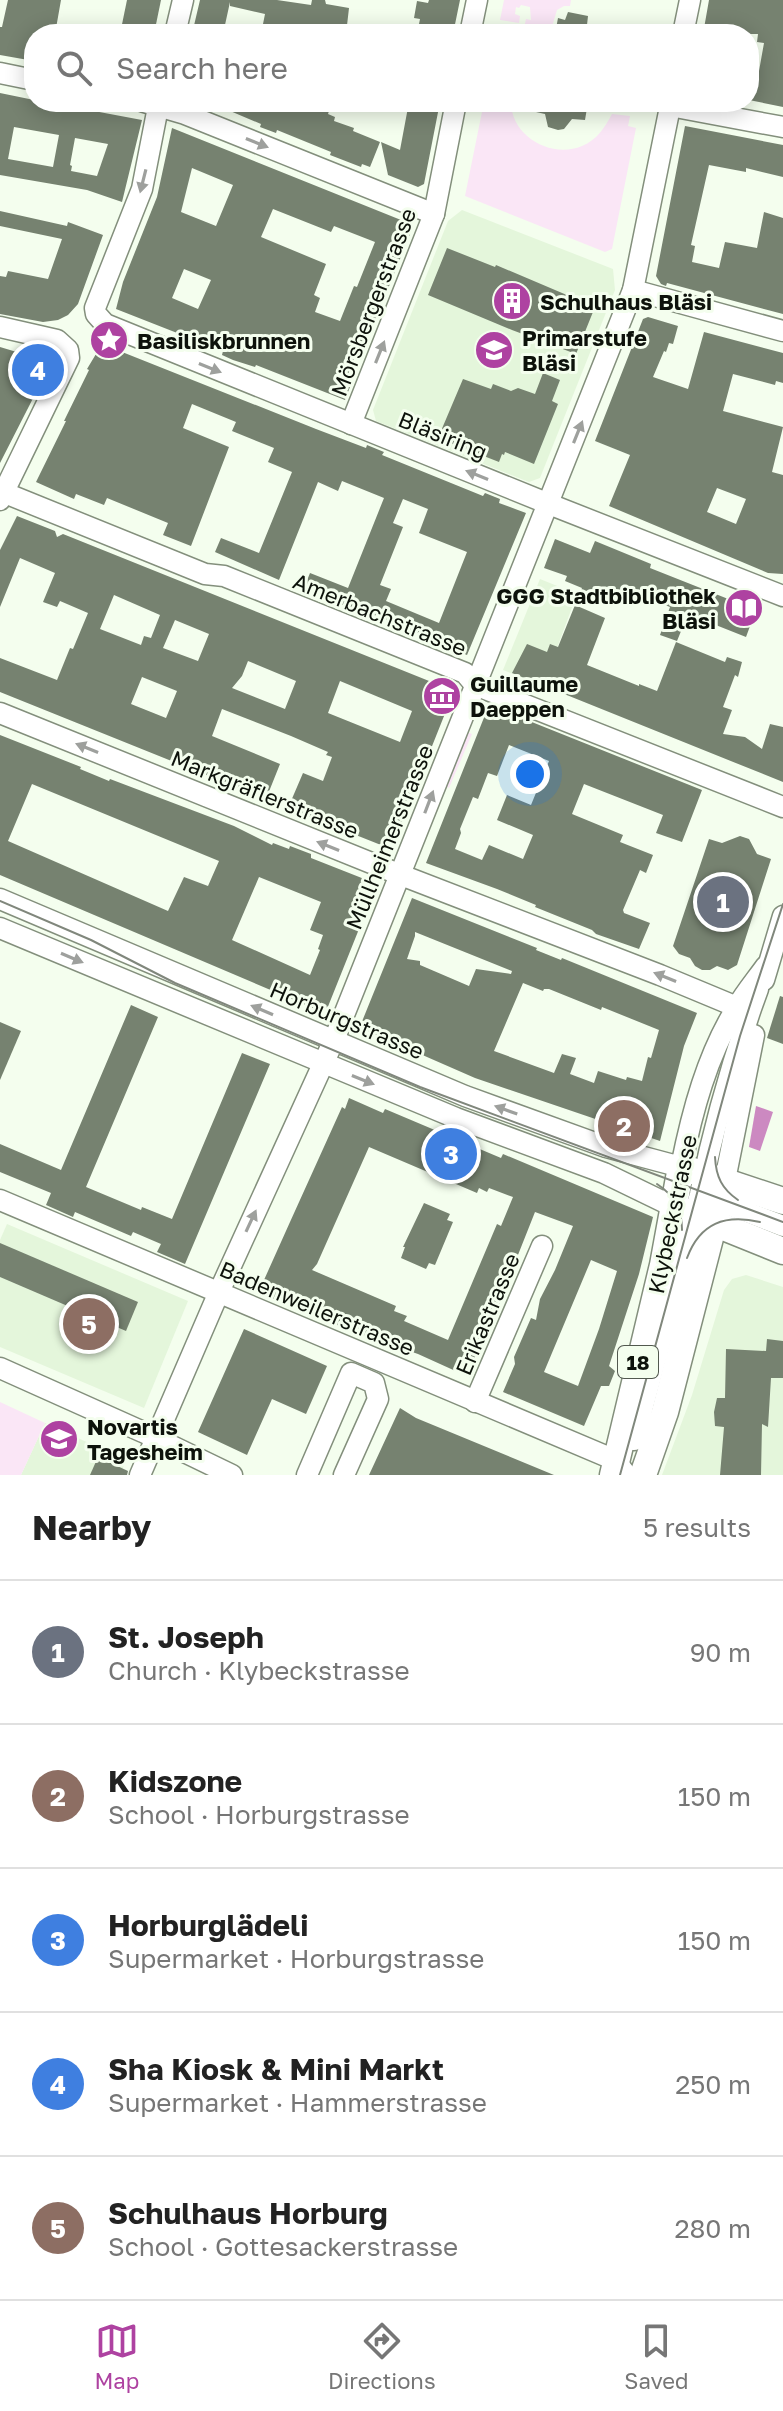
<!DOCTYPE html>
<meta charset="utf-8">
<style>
body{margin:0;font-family:"Golos Text",sans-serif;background:#f2f2f2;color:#222}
.you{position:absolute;left:530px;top:774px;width:28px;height:28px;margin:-20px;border:6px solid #fff;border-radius:50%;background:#1a73e8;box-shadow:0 0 0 12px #1a73e833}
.badge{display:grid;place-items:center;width:52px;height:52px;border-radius:50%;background:#ae42a1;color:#fff;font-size:26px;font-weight:700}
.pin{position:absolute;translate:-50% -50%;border:4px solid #fff;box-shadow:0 2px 8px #0006}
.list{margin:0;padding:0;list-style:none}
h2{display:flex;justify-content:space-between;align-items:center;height:104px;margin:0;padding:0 32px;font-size:34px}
h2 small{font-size:26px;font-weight:400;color:#767676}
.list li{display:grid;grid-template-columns:52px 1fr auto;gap:24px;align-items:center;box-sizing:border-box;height:144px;padding:0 32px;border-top:2px solid #e0e0e0}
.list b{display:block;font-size:30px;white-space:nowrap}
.list p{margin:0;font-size:26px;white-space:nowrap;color:#767676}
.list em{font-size:26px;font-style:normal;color:#767676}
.icon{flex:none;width:44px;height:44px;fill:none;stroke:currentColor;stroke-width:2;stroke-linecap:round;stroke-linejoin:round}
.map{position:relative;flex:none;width:783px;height:1475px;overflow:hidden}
.search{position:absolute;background:#fff;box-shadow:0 4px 20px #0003;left:24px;right:24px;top:24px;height:88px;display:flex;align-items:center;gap:20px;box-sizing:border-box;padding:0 28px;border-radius:32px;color:#767676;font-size:30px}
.sheet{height:824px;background:#fff}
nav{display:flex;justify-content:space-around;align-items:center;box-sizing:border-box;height:112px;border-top:2px solid #e0e0e0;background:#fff;font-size:22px;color:#767676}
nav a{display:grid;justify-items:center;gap:4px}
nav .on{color:#ae42a1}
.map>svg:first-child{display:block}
.built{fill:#e4f6db}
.green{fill:#fae6f6}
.water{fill:#cc89c1}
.building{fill:#768270;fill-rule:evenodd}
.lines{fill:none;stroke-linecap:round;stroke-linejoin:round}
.minor-casing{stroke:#838f7c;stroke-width:23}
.major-casing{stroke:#838f7c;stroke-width:29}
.minor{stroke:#fff;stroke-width:20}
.major{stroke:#fff;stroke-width:26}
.tram{stroke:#80877c;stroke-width:2}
.oneway{fill:#9ea09d}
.labels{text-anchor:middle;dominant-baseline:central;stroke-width:6;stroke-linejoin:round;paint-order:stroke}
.shield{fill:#f4feee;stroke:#52594f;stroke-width:2}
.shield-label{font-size:20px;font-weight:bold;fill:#0d120b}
.poi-label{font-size:22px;font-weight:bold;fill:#0d120b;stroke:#f4feee;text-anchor:start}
.street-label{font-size:22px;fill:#0d120b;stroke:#f4feee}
</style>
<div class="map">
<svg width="783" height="1475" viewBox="0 0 783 1475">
<rect width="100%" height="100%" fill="#f4feee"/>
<g class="built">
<polygon points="462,210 613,269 615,290 540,478 529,482 376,421 373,410 448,221"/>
<polygon points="540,579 577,594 543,686 503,670"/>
<polygon points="7,1224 188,1301 144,1408 0,1347 0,1240"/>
<polygon points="746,1275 783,1287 783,1475 662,1475 692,1395 724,1290 732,1279"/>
<polygon points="45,1423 115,1455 124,1465 120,1475 21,1475"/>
</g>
<g class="green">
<path d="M504,0h67l-1,6h-6l-7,4 -7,23c-10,-1 -18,2 -27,0l3,-14 5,1 -1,-13 -9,-2 -2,3 -3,-1 -1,7 5,2 -1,7 -19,-3z"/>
<path d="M484,102h27c0,34 40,57 71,44 15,-6 23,-19 30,-32l18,2 -2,10 8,2 -24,121 -7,3 -140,-56z"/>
<polygon points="467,732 472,734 449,788 444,786"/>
<polygon points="0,1402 45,1423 21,1475 0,1475"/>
</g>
<polygon class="water" points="756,1106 773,1112 760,1151 749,1147"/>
<g class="building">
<polygon points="8,0 61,0 55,34 34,34 34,61 0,55 0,27 2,27"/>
<polygon points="127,0 161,0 154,34 120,34"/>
<polygon points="200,0 277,0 311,5 312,0 325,0 326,4 349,8 346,34 261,34 265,14 230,6 230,2 223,34 192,34"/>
<polygon points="429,0 460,0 453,34 417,34 420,19 414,18 417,1 428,3"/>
<polygon points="709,0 783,0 783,107 749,100 749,69 759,71 764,43 757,42 758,34 703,34"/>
<polygon points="568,12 588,16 586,34 555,34 558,18 565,20"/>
<path d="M0,93l34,7v2h12l96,18 -20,82 -35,-12 -87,-15zM14,127l45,8 -6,32 -45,-8zM75,138l33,6 -11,32 -26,-5 1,-5 -2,-1z"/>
<polygon points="209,102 306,102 329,111 328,114 335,117 334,121 354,128 353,131 380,142 370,167 362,164 361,167 330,155 331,152 277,130 276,133 260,127 261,124"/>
<polygon points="409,102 440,102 424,184 418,187 388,175 381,142 400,150"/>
<polygon points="519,102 588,102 585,120 572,119 564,129 558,130 548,127 545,114 518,108"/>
<polygon points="685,126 783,145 783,177 746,168 746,172 709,165 691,245 695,246 692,262 719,268 725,242 757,248 764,212 783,218 783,314 667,283 666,286 661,284 656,276"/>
<path d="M172,128l229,92 2,-5 3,2 6,12 -49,122 -5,-2 -11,28 6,2 -8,21 -89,-35 -1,2 -22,-7 -11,-5 1,-4 -107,-42 7,-27 34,-85zM192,168l41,17 -17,41 -35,-14zM273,209l58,23 3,-6 41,16 -18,45 -3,-1 -14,35 -25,-9 5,-14 -6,-3 12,-31 -65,-27zM184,269l27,11 -13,29 -26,-11z"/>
<polygon points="0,211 67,226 68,222 103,235 78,304 68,315 58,320 43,322 0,314 0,276 6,277 8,271 48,279 62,239 0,226"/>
<polygon points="447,248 495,267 496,265 595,307 576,354 512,330 428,295"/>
<path d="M648,317l30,9 -5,18 -4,-1 -3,9 -2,-1 -11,26 35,12 16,-57 79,21v30l-7,-2 -1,4 -42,-11 -10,37 60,16 -11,45 11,3v99l-15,-1 -159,-67 21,-51 -35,-14 48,-122zM717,488l29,11 -10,25 -29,-12z"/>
<path d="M102,344l214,85 50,19 1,-3 17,7 -2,3 101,41 2,-3 15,6 -1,4 27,10 -59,142 -35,-14 1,-2 -64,-26 -1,3 -64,-28 6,-15 38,15 36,-90 -42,-17 -4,10 -20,-9 -39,98 -64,-28 6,-14 38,15 33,-81 -24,-10 6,-14 -42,-17 4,-9 -44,-18 -9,24 46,19 -38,99 -28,-11 5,-12 -61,-25 -3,7 -28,-11 -2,5 -38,-17 30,-61h-2l25,-51 -2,-1zM403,499l25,10 -9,24 48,19 -28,71 -53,-22 5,-12 -11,-4 23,-58 -10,-4z"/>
<polygon points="0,347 30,356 31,353 51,363 0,463"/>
<polygon points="543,373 560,380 552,401 558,404 534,464 505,452 504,455 502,454 499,462 438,438 463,379 491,389 493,384 511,391 518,388 535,394"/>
<path d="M17,516l38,15 2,6 6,-3 391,157 -63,158 -103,-41 15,-35 20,8 9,-24 -6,-2 2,-3 -37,-16 -69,-27 -10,27 68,28 -14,35 -266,-107v-34l57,22 13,-32 3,1 15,-36 -28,-12 -3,6 -14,-5 12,-29 -35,-15 -20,49v-57zM114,595l46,20 -9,23 -7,-2 -3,9 -41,-16zM175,620l34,14 -11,27 -35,-13zM248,661l48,20 -11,28 -53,-21 10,-12zM142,677l35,14 -11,27 -35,-14zM340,681l72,30 -12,31 -72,-29z"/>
<polygon points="555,539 590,553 595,541 651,564 650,568 756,610 746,637 688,614 677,641 660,635 670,607 639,595 637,598 622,593 575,605 582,588 565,581 567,576 544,568"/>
<polygon points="575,605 605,618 587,665 639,686 639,684 657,691 676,642 725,662 727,657 742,662 738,677 735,675 723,707 732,710 723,734 745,737 762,749 770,724 783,727 783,782 512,673 527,644 547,652 550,644 558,647"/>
<path d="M489,705l213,85 -20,52 -26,-9 7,-18 -79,-31 -12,30 51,21 -3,7 33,13 -7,18 -6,-3 -17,40 1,3 26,10 -11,26 -43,-15 -4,-4 -57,-23 1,-2 -39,-16 -71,-26zM509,745l40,16 -18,44 -24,-10 -10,25 36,15 -10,24 -34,-14 -7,15 -27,-11 6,-16 -1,-4 13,-32 5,2 10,-26 9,3z"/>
<path d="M0,735l81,32 -1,2 29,12 1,-2 124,47 38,19 1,-2 16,6 1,-3 21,8v4l66,26 -50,125 -6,2 -8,-3 -313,-133zM32,784l187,77 -11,25 -24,-9 -16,34 -160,-70zM259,877l62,25 -11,28 13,5 -5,14 2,1 -10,25 -78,-35z"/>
<polygon points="740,836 749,839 757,854 771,859 737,965 728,970 717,966 710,970 702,970 695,966 690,958 679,954 673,946 709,839 722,843"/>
<path d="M412,898l125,50 -1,2 25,10 1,-2 135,55 -13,33 -24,95 -185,-63 -112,-49 1,-3 -3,-2zM415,932l97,39 -1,3 -35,-5 -7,17 -49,-21v-4l-13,-2 8,-23zM523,983l20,8 1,-2h5l52,21 1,-3 57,23 -8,28 -3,-1 -6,24 -15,-4 -1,3 -28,-9 -4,12 -24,-9 6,-16 -14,-4 -8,19 -60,-22z"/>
<polygon points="780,996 783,997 783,1044 767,1038"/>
<polygon points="131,1005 158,1017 86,1187 141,1210 142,1207 172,1219 242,1053 270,1064 185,1264 157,1252 161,1244 133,1232 131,1236 75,1212 73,1217 46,1205 51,1193 0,1172 0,1144 61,1170"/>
<polygon points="0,1022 21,1031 0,1080"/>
<path d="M349,1098l34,15 2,-4 116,49 2,-4 150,63 -14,57 -30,92 6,5 -6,15h-8l-17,40 -81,-34 12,-28 -1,-7 17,-39 5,2 4,-21 15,-29 18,-44 -38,-14 -23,58 3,1 -12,15 -4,21 -6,-3 -2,12 -8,25 -13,26 1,11 -53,-24 -29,-10 -1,2 -92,-38 -25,-10 2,-4 -9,-4 4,-8 -4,-2 26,-58 52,-115 3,2zM369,1147l108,46 2,-5 8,4 2,-4 24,9 -12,29 -4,-2 -49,116 -44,-19 3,-5 -13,-5 2,-5 -84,-36 5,-6zM591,1260l26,11 -18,58 -21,57 -34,-14z"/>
<polygon points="424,1203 450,1214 447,1220 453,1222 435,1265 429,1263 426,1269 401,1258 405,1247 403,1247"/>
<polygon points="0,1243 138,1302 126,1331 0,1277"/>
<polygon points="244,1329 327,1366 306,1414 272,1399 247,1455 198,1432"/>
<polygon points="767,1339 783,1341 783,1378 771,1378 768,1427 762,1424 761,1475 720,1475 724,1427 715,1426 714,1412 717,1398 725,1398 726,1349 766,1351"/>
<polygon points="400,1408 416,1418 554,1475 369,1475"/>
<polygon points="98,1457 128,1471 127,1475 90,1475"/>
</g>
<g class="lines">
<g class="minor-casing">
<g id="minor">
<polyline points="175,34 183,0"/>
<polyline points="470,34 477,0"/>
<polyline points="683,34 690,0"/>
<polyline points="0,73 34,80"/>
<polyline points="144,102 185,114 434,214"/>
<polyline points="159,102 142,189 95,308 96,314 105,324 549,504 783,596"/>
<polyline points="670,106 783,127"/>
<polyline points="633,290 783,331"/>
<polyline points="0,327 57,340 68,350 69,358 0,500"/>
<polyline points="351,424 434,214 456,102"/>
<polyline points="0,491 205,574 224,576 465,673 475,685 783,807"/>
<polyline points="0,713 401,875 660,975 737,1007"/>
<path d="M0,899l465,197 141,51 75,20c11,-55 26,-112 56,-160 8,-14 19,-27 29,-41"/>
<polyline points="0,928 456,1118 604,1173 674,1207"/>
<polyline points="764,980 783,916"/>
<polyline points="725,1180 754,1035"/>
<polyline points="708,1197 783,1226"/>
<polyline points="0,1200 615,1460 625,1473"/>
<polyline points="0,1368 143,1432 232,1475"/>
<polyline points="475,1402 542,1246"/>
<path d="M634,1440l66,-246c14,-69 34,-139 58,-205"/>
<polyline points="140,1475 219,1292 334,1040 633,290 671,102"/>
<polyline points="307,1475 351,1373 374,1383 378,1399 344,1475"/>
</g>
</g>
<g class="major-casing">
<g id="major">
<polyline points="674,1207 783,1251"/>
<polyline points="613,1475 663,1265 681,1167 783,1201"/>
<polyline points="643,1475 665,1412 725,1180"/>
</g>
</g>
<use href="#minor" class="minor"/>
<use href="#major" class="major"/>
<g class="tram">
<polyline points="0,901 91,940 175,983 420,1087 783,1222"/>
<path d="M715,1157c1,20 7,32 23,43"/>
<path d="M657,1184c18,12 25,25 25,46"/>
<path d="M687,1258c13,-35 38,-44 73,-36"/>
<polyline points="620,1475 740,1036 783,904"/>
</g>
</g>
<defs><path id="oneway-solid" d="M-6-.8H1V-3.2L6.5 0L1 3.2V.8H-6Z" transform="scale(2)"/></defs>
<g class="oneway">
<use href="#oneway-solid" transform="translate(257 143) rotate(22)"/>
<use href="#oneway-solid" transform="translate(143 181) rotate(104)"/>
<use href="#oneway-solid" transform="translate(380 352) rotate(-68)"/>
<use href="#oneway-solid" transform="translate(210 368) rotate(22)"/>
<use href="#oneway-solid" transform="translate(578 432) rotate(-68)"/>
<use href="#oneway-solid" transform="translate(477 475) rotate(-158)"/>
<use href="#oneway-solid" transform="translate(87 748) rotate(-158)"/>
<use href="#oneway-solid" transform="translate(429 802) rotate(-69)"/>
<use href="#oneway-solid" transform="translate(328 846) rotate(-158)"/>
<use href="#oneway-solid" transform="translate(72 958) rotate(23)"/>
<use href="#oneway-solid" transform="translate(665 977) rotate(-158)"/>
<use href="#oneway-solid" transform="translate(262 1010) rotate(-157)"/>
<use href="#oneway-solid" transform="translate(363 1080) rotate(22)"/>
<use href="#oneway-solid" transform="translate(506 1110) rotate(-160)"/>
<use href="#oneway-solid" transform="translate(251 1221) rotate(-65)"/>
</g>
<defs>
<g id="building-disc" transform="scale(2)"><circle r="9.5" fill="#ae42a1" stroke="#f4feee"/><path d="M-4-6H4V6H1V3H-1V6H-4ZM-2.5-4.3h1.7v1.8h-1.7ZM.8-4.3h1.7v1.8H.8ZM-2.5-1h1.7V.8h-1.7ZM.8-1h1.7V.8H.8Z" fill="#fff"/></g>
<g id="sight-disc" transform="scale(2)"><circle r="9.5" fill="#ae42a1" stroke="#f4feee"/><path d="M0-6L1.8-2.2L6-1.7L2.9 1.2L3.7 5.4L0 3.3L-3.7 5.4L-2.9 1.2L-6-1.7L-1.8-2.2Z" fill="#fff"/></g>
<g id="school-disc" transform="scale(2)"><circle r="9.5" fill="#ae42a1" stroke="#f4feee"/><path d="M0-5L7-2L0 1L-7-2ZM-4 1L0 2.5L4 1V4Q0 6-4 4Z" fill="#fff"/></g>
<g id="library-disc" transform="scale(2)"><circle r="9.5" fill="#ae42a1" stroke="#f4feee"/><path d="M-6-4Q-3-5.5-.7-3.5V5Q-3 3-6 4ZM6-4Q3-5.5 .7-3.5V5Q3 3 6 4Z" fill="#fff"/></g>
<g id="museum-disc" transform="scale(2)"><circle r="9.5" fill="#ae42a1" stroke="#f4feee"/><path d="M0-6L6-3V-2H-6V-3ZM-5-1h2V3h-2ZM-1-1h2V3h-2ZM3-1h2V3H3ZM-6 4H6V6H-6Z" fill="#fff"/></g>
</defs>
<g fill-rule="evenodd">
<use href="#building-disc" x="512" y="301"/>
<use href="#sight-disc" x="109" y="340"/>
<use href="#school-disc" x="494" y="350"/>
<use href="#library-disc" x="744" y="608"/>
<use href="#museum-disc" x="442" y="696"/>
<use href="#school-disc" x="59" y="1439"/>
</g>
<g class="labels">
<rect class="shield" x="618" y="1346" width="40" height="32" rx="6"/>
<g class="shield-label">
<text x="638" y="1362">18</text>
</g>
<g class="poi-label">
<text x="540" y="301">Schulhaus Bläsi</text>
<text x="522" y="337">Primarstufe<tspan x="522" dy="25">Bläsi</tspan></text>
<text x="137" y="340">Basiliskbrunnen</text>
<text x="716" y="595" text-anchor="end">GGG Stadtbibliothek<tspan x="716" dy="25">Bläsi</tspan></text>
<text x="470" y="683">Guillaume<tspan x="470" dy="25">Daeppen</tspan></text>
<text x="87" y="1426">Novartis<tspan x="87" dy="25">Tagesheim</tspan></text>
</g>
<g class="street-label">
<text transform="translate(373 302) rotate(-69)">Mörsbergerstrasse</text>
<text transform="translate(443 435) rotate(22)">Bläsiring</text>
<text transform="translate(380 614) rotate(22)">Amerbachstrasse</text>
<text transform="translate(265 794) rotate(22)">Markgräflerstrasse</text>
<text transform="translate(389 837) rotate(-68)">Müllheimerstrasse</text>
<text transform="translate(347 1020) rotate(23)">Horburgstrasse</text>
<text transform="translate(672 1214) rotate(-78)">Klybeckstrasse</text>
<text transform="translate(317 1308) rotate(23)">Badenweilerstrasse</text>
<text transform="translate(487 1314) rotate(-67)">Erikastrasse</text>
</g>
</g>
</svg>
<div class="you"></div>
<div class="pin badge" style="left:723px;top:902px;background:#6b7280">1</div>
<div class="pin badge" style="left:624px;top:1126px;background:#8d6e63">2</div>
<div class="pin badge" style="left:451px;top:1154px;background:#3f7fe0">3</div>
<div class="pin badge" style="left:38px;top:370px;background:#3f7fe0">4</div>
<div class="pin badge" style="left:89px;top:1324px;background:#8d6e63">5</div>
<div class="search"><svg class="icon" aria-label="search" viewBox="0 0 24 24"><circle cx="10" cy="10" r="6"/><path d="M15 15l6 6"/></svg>Search here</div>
</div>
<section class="sheet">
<h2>Nearby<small>5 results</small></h2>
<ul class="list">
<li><span class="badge" style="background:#6b7280">1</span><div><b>St. Joseph</b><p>Church · Klybeckstrasse</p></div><em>90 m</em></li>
<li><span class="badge" style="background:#8d6e63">2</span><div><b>Kidszone</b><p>School · Horburgstrasse</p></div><em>150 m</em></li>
<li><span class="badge" style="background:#3f7fe0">3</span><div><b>Horburglädeli</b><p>Supermarket · Horburgstrasse</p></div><em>150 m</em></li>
<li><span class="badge" style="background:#3f7fe0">4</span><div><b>Sha Kiosk &amp; Mini Markt</b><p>Supermarket · Hammerstrasse</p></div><em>250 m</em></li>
<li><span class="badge" style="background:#8d6e63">5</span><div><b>Schulhaus Horburg</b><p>School · Gottesackerstrasse</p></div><em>280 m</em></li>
</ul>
</section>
<nav>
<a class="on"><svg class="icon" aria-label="map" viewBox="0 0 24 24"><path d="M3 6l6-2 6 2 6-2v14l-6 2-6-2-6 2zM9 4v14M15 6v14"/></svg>Map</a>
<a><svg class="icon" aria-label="directions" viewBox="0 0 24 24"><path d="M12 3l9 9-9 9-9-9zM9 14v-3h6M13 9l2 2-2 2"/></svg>Directions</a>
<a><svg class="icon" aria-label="saved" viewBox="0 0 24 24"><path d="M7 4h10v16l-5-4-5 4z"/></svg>Saved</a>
</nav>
